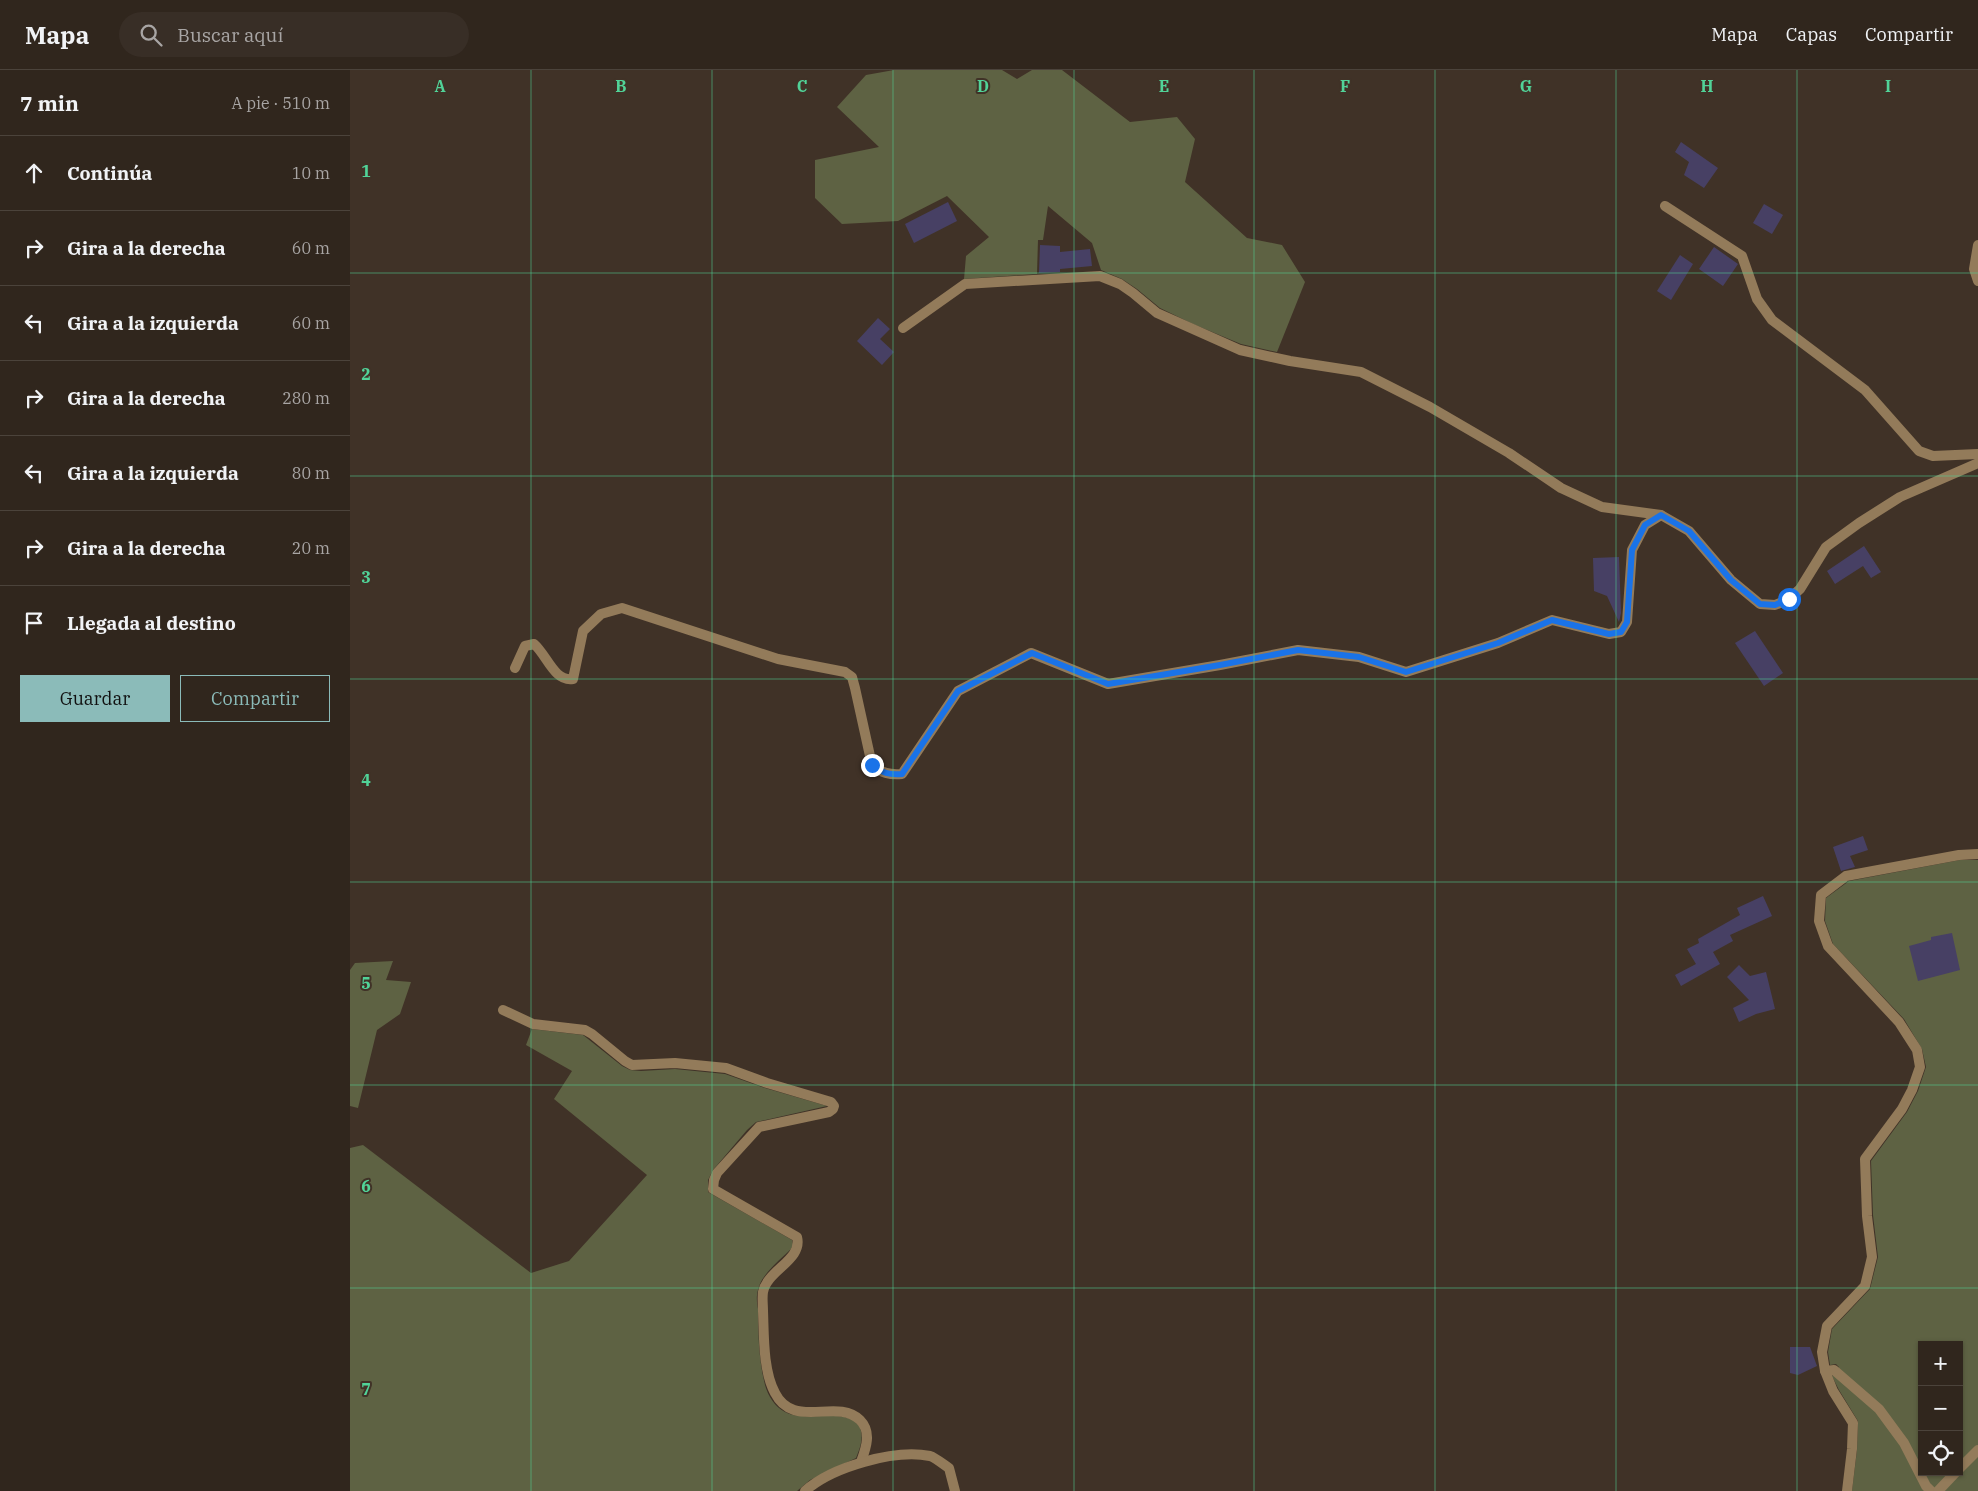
<!DOCTYPE html>
<html lang="es">
<meta charset="utf-8">
<style>
body{margin:0;font-family:"IBM Plex Serif",serif;background:#382e26;color:#f1f3f6}
.controls{position:absolute;right:15px;bottom:15px;display:grid;overflow:hidden;border-radius:0px;box-shadow:0 1px 4px #0004}
.controls button{width:45px;height:45px;display:grid;place-items:center;padding:0;border:0;border-bottom:1px solid #4b433b;background:#30261d;color:#f1f3f6;font:25px sans-serif}
.stop{position:absolute;width:15px;height:15px;margin:-11px;border:4px solid #1a73e8;border-radius:50%;background:#fff}
.stop.end{background:#1a73e8;border-color:#fff;box-shadow:0 1px 5px #0008}
.list{margin:0;padding:0;list-style:none}
h2{display:flex;justify-content:space-between;align-items:center;height:65px;margin:0;padding:0 20px;font-size:21px}
h2 small{font-size:16px;font-weight:400;color:#a8a5a4}
.list li{display:grid;grid-template-columns:32px 1fr auto;gap:15px;align-items:center;box-sizing:border-box;height:75px;padding:0 20px;border-top:1px solid #4b433b}
.list b{display:block;font-size:19px;white-space:nowrap}
.list em{font-size:16px;font-style:normal;color:#a8a5a4}
.actions{display:flex;gap:10px;padding:15px 20px}
.actions a{flex:1;padding:11px 0;border:1px solid #8bbbb9;border-radius:0px;text-align:center;font-size:18px;color:#8bbbb9}
.actions .main{background:#8bbbb9;color:#111}
.icon{flex:none;width:28px;height:28px;fill:none;stroke:currentColor;stroke-width:2;stroke-linecap:round;stroke-linejoin:round}
.map{position:relative;flex:none;width:1628px;height:1421px;overflow:hidden}
header{display:flex;align-items:center;gap:30px;box-sizing:border-box;height:70px;padding:0 25px;background:#30261d;border-bottom:1px solid #4b433b}
header strong{font-size:24px}
nav{display:flex;gap:28px;margin-inline-start:auto;font-size:18px}
.search{width:350px;height:45px;background:#382e26;display:flex;align-items:center;gap:12px;box-sizing:border-box;padding:0 18px;border-radius:28px;color:#a8a5a4;font-size:19px}
main{display:flex}
aside{flex:1;background:#30261d}
.map>svg:first-child{display:block}
.green{fill:#5e6243;fill-rule:evenodd}
.building{fill:#474064}
.lines{fill:none;stroke-linecap:round;stroke-linejoin:round}
.minor{stroke:#937b5a;stroke-width:10}
.route{stroke:#1a73e8;stroke-width:6}
.grid{fill:none;stroke:#51d398;stroke-width:1;stroke-opacity:0.55}
.grid-label{font-size:16px;text-anchor:middle;font-weight:bold;fill:#51d398;stroke:#403227;stroke-width:4;stroke-linejoin:round;paint-order:stroke}
</style>
<header>
<strong>Mapa</strong>
<div class="search"><svg class="icon" aria-label="search" viewBox="0 0 24 24"><circle cx="10" cy="10" r="6"/><path d="M15 15l6 6"/></svg>Buscar aquí</div>
<nav><a>Mapa</a><a>Capas</a><a>Compartir</a></nav>
</header>
<main>
<aside>
<h2>7 min<small>A pie · 510 m</small></h2>
<ul class="list">
<li><svg class="icon" aria-label="ahead" viewBox="0 0 24 24"><path d="M12 20V5M6 11l6-6 6 6"/></svg><div><b>Continúa</b></div><em>10 m</em></li>
<li><svg class="icon" aria-label="right" viewBox="0 0 24 24"><path d="M7 20v-9h11M14 6l5 5-5 5"/></svg><div><b>Gira a la derecha</b></div><em>60 m</em></li>
<li><svg class="icon" aria-label="left" viewBox="0 0 24 24"><path d="M17 20v-9H6M10 6l-5 5 5 5"/></svg><div><b>Gira a la izquierda</b></div><em>60 m</em></li>
<li><svg class="icon" aria-label="right" viewBox="0 0 24 24"><path d="M7 20v-9h11M14 6l5 5-5 5"/></svg><div><b>Gira a la derecha</b></div><em>280 m</em></li>
<li><svg class="icon" aria-label="left" viewBox="0 0 24 24"><path d="M17 20v-9H6M10 6l-5 5 5 5"/></svg><div><b>Gira a la izquierda</b></div><em>80 m</em></li>
<li><svg class="icon" aria-label="right" viewBox="0 0 24 24"><path d="M7 20v-9h11M14 6l5 5-5 5"/></svg><div><b>Gira a la derecha</b></div><em>20 m</em></li>
<li><svg class="icon" aria-label="arrive" viewBox="0 0 24 24"><path d="M6 21V4h12l-3 4 3 4H6"/></svg><div><b>Llegada al destino</b></div></li>
</ul>
<div class="actions"><a class="main">Guardar</a><a>Compartir</a></div>
</aside>
<div class="map">
<svg width="1628" height="1421" viewBox="0 0 1628 1421">
<rect width="100%" height="100%" fill="#403227"/>
<g class="green">
<polygon points="544,0 652,0 667,9 682,0 712,0 780,52 827,47 845,69 835,112 897,168 932,175 955,212 927,282 891,274 843,254 810,238 787,219 772,209 751,200 742,173 698,136 693,170 688,170 687,204 614,209 616,186 639,167 597,126 548,151 492,154 465,128 465,90 529,77 487,37 516,5"/>
<path d="M1610,790h18v631h-126l5,-41 1,-29 -19,-31 -7,-14 7,-9 -3,-3 -6,1 -2,-13 4,-23 38,-40 8,-32 -5,-42 -2,-54 36,-49 11,-21 8,-24 -4,-18 -18,-30 -71,-75 -8,-23 1,-23 23,-17zM1572,1275h37v127h-37z"/>
<polygon points="43,891 36,910 61,912 50,944 27,960 8,1038 0,1036 0,900 5,893"/>
<path d="M182,959l51,6 39,31 8,4 11,1 34,-2 50,5 40,14 62,18 -71,16 -9,8 -34,40 -5,10v12l84,48 1,5 -2,4c-12,12 -29,24 -33,41 -2,6 -1,14 0,19 0,26 1,52 7,76 3,11 10,22 20,27 20,10 49,-2 68,8 14,9 8,26 3,38l-46,22 -13,11h-447v-343l13,-3 168,128 38,-12 78,-86 -93,-76 18,-28 -46,-26z"/>
</g>
<g class="building">
<polygon points="1331,72 1368,98 1354,118 1334,105 1339,92 1325,82"/>
<polygon points="598,132 607,151 564,173 555,154"/>
<polygon points="1414,134 1433,145 1422,164 1403,153"/>
<polygon points="690,175 710,176 710,182 740,179 742,196 710,199 710,202 689,203"/>
<polygon points="1364,177 1388,194 1373,216 1349,199"/>
<polygon points="1330,185 1343,194 1321,230 1307,221"/>
<polygon points="528,248 540,259 530,269 544,282 532,295 507,271"/>
<polygon points="1514,476 1531,502 1521,508 1513,496 1485,514 1477,501"/>
<polygon points="1269,487 1271,543 1269,552 1257,526 1244,521 1243,488"/>
<polygon points="1405,561 1433,603 1414,616 1385,573"/>
<polygon points="1513,766 1518,780 1500,786 1505,797 1491,801 1483,777"/>
<polygon points="1413,826 1422,846 1380,865 1383,871 1363,882 1370,894 1331,916 1325,905 1346,894 1337,879 1349,873 1348,869 1390,845 1387,838"/>
<polygon points="1602,863 1610,900 1568,911 1559,876 1581,870 1581,867"/>
<polygon points="1389,895 1400,906 1416,902 1425,939 1406,944 1389,952 1383,938 1399,930 1377,907"/>
<polygon points="1440,1277 1460,1277 1467,1296 1448,1305 1440,1303"/>
</g>
<g class="lines">
<g class="minor">
<polyline points="1315,136 1392,186 1407,229 1422,250 1515,320 1569,381 1583,386 1628,384"/>
<polyline points="1628,175 1624,199 1628,211"/>
<polyline points="553,258 615,214 750,206 770,214 783,223 807,243 890,280 940,291 1011,302 1080,337 1159,383 1211,418 1252,437 1311,445 1339,461 1381,510 1410,534 1425,535 1439,529 1450,519 1476,477 1509,453 1550,427 1628,393"/>
<path d="M165,598l10,-22 9,-2c13,11 20,38 39,35l10,-48 18,-17 21,-6 156,51 67,13 7,5 3,11 17,77c10,8 17,10 30,9l56,-83 73,-38 77,31 112,-19 78,-15 61,7 47,15 92,-29 54,-23 57,14 12,-2 6,-10 5,-72 13,-25 16,-10"/>
<path d="M153,940l30,14 52,6 7,4 33,27 7,4 43,-2 51,5 41,15 64,19 3,4 -1,3 -4,3 -70,15 -42,46 -3,7 -1,9 84,48c6,23 -30,33 -34,55 -1,6 0,13 0,19 1,25 0,60 12,82 4,8 10,14 19,17 20,7 49,-7 66,10 12,12 6,28 1,42"/>
<polyline points="1475,1301 1484,1300 1529,1339 1554,1373 1576,1416 1581,1421"/>
<polyline points="1609,1399 1628,1380"/>
<path d="M455,1421c27,-24 89,-42 125,-35 6,2 14,9 19,12l6,23"/>
<polyline points="1497,1421 1502,1379 1503,1353 1483,1321 1475,1301 1472,1282 1477,1256 1515,1216 1522,1187 1517,1146 1515,1089 1552,1039 1562,1020 1570,997 1567,980 1549,952 1478,876 1469,851 1471,825 1496,806 1609,785 1628,784"/>
<polyline points="1588,1421 1606,1402"/>
</g>
</g>
<g class="lines">
<path class="route" d="M522,695c10,8 17,10 30,9l56,-83 74,-38 76,31 112,-19 78,-15 61,7 47,15 92,-29 54,-23 57,14 12,-2 6,-10 5,-72 13,-25 16,-10 28,16 42,49 29,24 15,1 14,-6"/>
</g>
<path class="grid" d="M181,0v1421M362,0v1421M543,0v1421M724,0v1421M904,0v1421M1085,0v1421M1266,0v1421M1447,0v1421M0,203h1628M0,406h1628M0,609h1628M0,812h1628M0,1015h1628M0,1218h1628"/>
<g class="grid-label">
<text x="90" y="22">A</text>
<text x="271" y="22">B</text>
<text x="452" y="22">C</text>
<text x="633" y="22">D</text>
<text x="814" y="22">E</text>
<text x="995" y="22">F</text>
<text x="1176" y="22">G</text>
<text x="1357" y="22">H</text>
<text x="1538" y="22">I</text>
<text x="16" y="107">1</text>
<text x="16" y="310">2</text>
<text x="16" y="513">3</text>
<text x="16" y="716">4</text>
<text x="16" y="919">5</text>
<text x="16" y="1122">6</text>
<text x="16" y="1325">7</text>
</g>
</svg>
<div class="controls">
<button>+</button>
<button>−</button>
<button><svg class="icon" aria-label="locate" viewBox="0 0 24 24"><circle cx="12" cy="12" r="6"/><path d="M12 2v4M12 18v4M2 12h4M18 12h4"/></svg></button>
</div>
<div class="stop" style="left:1439px;top:529px"></div>
<div class="stop end" style="left:522px;top:695px"></div>
</div>
</main>
